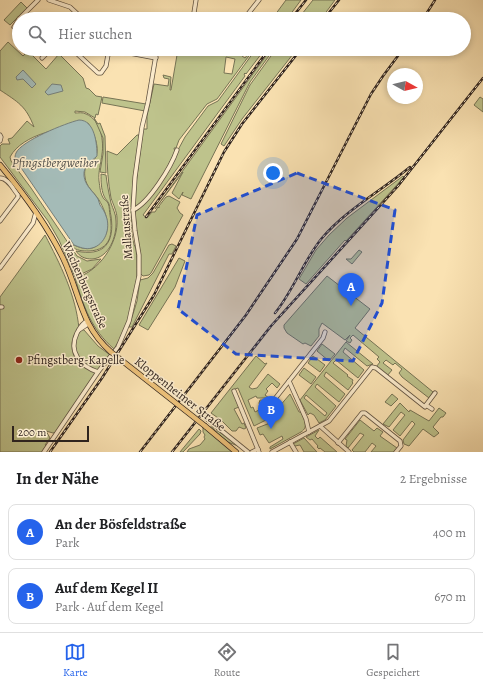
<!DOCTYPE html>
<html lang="de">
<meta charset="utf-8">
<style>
body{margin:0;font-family:Alegreya,serif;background:#f2f2f2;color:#202124}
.compass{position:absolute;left:387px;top:68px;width:36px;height:36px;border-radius:50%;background:#fff;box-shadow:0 2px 6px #0003;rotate:98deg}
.scale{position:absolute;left:12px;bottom:10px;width:77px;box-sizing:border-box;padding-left:4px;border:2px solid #30241e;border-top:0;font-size:11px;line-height:14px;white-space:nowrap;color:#30241e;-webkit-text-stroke:3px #fceccd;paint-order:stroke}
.you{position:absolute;left:273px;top:173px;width:14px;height:14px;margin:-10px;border:3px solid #fff;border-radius:50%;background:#1a73e8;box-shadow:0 0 0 6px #1a73e833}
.badge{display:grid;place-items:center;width:26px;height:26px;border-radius:50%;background:#2563eb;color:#fff;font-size:13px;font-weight:700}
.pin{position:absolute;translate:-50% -33px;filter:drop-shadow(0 1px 2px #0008)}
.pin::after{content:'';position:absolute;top:21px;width:14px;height:12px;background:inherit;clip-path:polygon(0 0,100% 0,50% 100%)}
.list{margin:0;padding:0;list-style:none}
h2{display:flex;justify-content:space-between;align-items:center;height:52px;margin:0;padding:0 16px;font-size:17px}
h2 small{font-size:13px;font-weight:400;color:#757577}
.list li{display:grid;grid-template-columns:26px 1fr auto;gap:12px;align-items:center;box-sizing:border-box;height:56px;margin:0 8px 8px;padding:0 8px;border:1px solid #e0e0e0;border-radius:8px}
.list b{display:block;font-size:15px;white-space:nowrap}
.list p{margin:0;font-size:13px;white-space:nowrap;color:#757577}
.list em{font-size:13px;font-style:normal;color:#757577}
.icon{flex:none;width:22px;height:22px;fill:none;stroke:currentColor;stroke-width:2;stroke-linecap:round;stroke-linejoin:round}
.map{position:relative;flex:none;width:483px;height:452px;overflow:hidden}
.search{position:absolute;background:#fff;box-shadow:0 2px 6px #0003;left:12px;right:12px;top:12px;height:44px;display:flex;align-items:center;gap:10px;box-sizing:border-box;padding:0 14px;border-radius:22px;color:#757577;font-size:15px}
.sheet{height:180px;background:#fff}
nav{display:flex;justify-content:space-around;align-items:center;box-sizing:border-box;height:56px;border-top:1px solid #e0e0e0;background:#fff;font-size:11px;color:#757577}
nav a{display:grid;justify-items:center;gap:2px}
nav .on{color:#2563eb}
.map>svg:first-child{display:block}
.green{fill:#bec38c;stroke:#777455;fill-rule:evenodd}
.water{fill:#a4bbb7;stroke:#767f7a}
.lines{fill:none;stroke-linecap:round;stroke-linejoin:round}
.minor-casing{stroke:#625443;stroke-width:5}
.major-casing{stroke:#30241e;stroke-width:6}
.minor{stroke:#fceccd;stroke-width:3.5}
.major{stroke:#edc179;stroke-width:4.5}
.rail-casing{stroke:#30241e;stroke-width:2.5}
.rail{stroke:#fceccd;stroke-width:1;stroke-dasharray:3;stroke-linecap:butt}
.major-bridge-casing{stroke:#30241e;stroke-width:6;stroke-linecap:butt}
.major-bridge{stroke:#edc179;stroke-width:4.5}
.marked{fill:#1d4ed8;fill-opacity:0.2;stroke:#1d4ed8;stroke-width:3;stroke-dasharray:8 5;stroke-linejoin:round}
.poi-dot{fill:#8f2418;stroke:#fceccd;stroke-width:1.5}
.labels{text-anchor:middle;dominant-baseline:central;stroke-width:3;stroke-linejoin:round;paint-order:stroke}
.street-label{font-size:12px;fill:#30241e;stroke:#fceccd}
.poi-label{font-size:12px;fill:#30241e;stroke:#fceccd;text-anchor:start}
.water-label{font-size:13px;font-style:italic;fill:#53514c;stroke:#fceccd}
</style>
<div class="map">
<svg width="483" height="452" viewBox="0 0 483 452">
<rect width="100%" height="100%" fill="#fae2b2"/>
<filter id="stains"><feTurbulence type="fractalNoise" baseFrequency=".005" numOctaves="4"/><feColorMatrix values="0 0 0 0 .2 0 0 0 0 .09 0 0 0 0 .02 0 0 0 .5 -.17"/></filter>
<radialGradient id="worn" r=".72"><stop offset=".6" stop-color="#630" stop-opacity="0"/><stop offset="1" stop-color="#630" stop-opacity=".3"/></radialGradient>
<g class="green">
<polygon points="286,0 301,0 287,19 272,19"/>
<polygon points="313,0 335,0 321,19 298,19"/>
<polygon points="21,2 27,8 10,25 4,20"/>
<path d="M8,42l15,14 5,-5 18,18 13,-15 24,24 3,10 3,1 7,7 6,1 -4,18 -2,-1 -1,4 -10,-6 -10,-1v2c3,0 8,-1 11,1 15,6 18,27 16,40 -1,9 -4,18 -3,27 1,6 1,13 5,18 1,1 3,2 4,4 2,4 1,9 2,12 3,19 1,35 -21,36 -6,0 -13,0 -17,-5l2,-1c8,4 18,6 25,-1 14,-13 8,-30 0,-44 -5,-8 -13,-13 -14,-23 -1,-5 0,-11 4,-14 1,-2 4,-2 5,-3 8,-10 -1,-29 -6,-37 -25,5 -65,10 -78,34l1,4 20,27 46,68 10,5 14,-2 -9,10 -17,8 -16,-37 -11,-19 -48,-64v-11l2,-2h8l-2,-5 4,-1 15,-17 7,6c-8,-21 -16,-25 -34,-37v-39z"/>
<path d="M182,49h11l25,4 1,-4h26l-2,2 2,2 -3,3 3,2 7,-9h2l-37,50 -10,5 -28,36 -3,8h-2l1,4 -13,26 -21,26 -5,3 -2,-2 1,-13 8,-63h4v-13l7,-32 14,2 1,-7 -5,-1 -1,-3 8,2 -1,13h1l6,-35 1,-3h3zM226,57l9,2 -3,15 -8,-1z"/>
<polygon points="256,49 265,49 246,74 245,73 244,74 245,76 143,215 147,218 152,212 155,212 158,207 159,208 159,206 166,197 169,196 180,202 177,208 180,213 183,215 151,273 149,275 143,276 140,273 135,212 141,207 159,185 185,137 208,106 218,101"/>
<polygon points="271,49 274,49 250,82 191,199 182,195 183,192 179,199 172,193 183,172 155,209"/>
<polygon points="276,49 297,49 242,119 224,146 221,144 250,85"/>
<polygon points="103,97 146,104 145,111 102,103"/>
<polygon points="480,97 483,99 483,112 474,105"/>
<polygon points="94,118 98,124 100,123 105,136 106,173 100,172 103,154 103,138"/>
<path d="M137,135h3c-4,23 -15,95 -4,114 1,9 1,17 1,26 0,24 -10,54 -23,74 -23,-20 -30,-42 -39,-71 24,-6 44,-35 42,-60 0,-6 -4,-14 -6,-20 -3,-16 -4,-31 -4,-47l10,4z"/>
<path d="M101,174l5,1c1,9 3,19 5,28 2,6 5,11 5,18 1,15 -7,37 -24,38 -7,0 -12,-2 -16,-8 28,6 39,-8 35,-35 -1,-4 -1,-9 -2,-12 -1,-3 -4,-5 -5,-8 -3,-7 -3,-15 -3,-22z"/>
<polygon points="403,176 404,177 346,241 345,240 306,284 299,279 316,250 329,235 347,218"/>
<path d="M45,235c15,29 31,60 34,94l5,1 14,16 12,9 -54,77 -3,1 -7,-2 4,7 -5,7 1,1 -4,6h-42v-155z"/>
<polygon points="172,244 176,246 172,254 169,254 132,327 129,327 137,301 140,280 148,278 153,273 169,245"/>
<polygon points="359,250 362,252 352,264 346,259 351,259"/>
<polygon points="179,258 185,261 175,287 148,330 139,325"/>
<polygon points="327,276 370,309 355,328 433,392 429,398 402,377 399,373 402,369 395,363 393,365 386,360 383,363 392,370 387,376 376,367 380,362 377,359 379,357 353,335 350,338 352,340 350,343 346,341 350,335 345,340 322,323 319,329 319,336 311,346 305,343 303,344 287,333 284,328 284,325"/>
<path d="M346,342l27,22 -6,2 -22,-18 -2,4 21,18 -6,8 -22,-18 -3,3 15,12 -1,1 6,4 -1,2 1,1 -5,7 -22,-18 -2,4 21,18 -6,8 -22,-18 -2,3 21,19 -11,14 -6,3 -5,-8 -4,-2 -2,2 -8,-15zM306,395l21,18 -2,3 -21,-18z"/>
<polygon points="322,344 335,354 329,361 317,351"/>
<path d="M256,356l9,8 2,-1 -18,24 3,2 5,-1 11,-14 12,10 -3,4 -5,-5 -6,6 2,2 -3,4 4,3h-12l-1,-2 -8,4 3,8 2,-1 2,5 6,-3 -2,-6 1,-3h8l1,2 10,5 11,-13 9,18h2c3,7 8,15 0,20l-31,17v-2l13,-8 -1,-3 -13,7 -6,-9 -3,1 -3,-7 13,-5 -2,-4 -14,7 -16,-38 -6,2 7,17 -5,2 8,15 2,-1 2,5 -2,1 -5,-2 -3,4h-4l-11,-11 -10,-7z"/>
<polygon points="313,356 325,365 320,372 308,363"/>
<polygon points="304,368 316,377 311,384 299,375"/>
<polygon points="392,394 398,399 391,406 385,402"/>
<polygon points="400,403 409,412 410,410 429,421 439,408 446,413 443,417 441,417 433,427 439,433 434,437 423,429 409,446 404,444 403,440 415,424 412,421 400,436 393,430 405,415 401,412 389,427 383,424"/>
<polygon points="360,420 374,431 377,428 383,432 380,436 397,448 394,452 371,452 376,446 372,443 365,452 354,452 352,450 364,435 360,433 348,448 346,446 347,440 345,439"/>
<polygon points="210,427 213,427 215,431 218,431 238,446 228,442"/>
<polygon points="203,428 206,428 233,452 187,452 189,449 200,445 205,439 204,437 205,435 203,432"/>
<polygon points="199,429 201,431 200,434 183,452 180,452"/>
<polygon points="319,430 315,436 318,439 320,437 337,452 325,452 320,448 319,449 317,447 318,446 312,439 310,440 306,437"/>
<polygon points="304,438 317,452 304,452 300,445 295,446 293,444"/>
</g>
<g class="water">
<polygon points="23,70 36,84 32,88 23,79 17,80 16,77"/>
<polygon points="52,84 61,85 63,91 48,95 45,92"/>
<path d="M79,120c16,0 18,24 18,36 -6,6 -14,9 -13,20 1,10 9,15 14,23 1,2 1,4 2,6 2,3 5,7 6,11 5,12 -1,29 -14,32 -6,2 -13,-1 -18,-3l-59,-86c0,-2 0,-4 1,-6 5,-12 50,-30 63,-33z"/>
</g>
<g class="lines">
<g class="minor-casing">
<g id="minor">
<polyline points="49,0 70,7 83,19"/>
<polyline points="19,19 38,0"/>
<polyline points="193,19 196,0"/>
<polyline points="244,19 259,0"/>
<polyline points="14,27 19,19"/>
<polyline points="72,49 98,73 101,73 106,66 109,49"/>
<polyline points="114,49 119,51 156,58"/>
<polyline points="42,58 51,49"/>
<polyline points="0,135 1,137 0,141"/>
<path d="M0,178c8,0 13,11 18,17v2l-18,24"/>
<path d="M133,210c16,-7 38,-43 44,-60"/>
<polyline points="0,268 33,223 36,212"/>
<polyline points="0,307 2,307"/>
<path d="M87,321c-6,3 -7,7 -10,12 -9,19 3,33 21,39"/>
<polyline points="79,330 88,324"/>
<polyline points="234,391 259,452"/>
<polyline points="274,400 289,381"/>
<polyline points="426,405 435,393"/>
<polyline points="206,418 248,452"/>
<polyline points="320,426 349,452"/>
<polyline points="309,432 306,419 289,381 323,338 325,332"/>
<polyline points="290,442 296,452"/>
<polyline points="338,443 362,413 365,413 400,441 401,446 396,452"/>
<polyline points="44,452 98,372 118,347 129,321 139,276 139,255 135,231 133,210 135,177 142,127 148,102 157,49"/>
<polyline points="252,452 258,449"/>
<polyline points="272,452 329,421 372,367 376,368 425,407 426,405 432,409"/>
</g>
</g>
<g class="major-casing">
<g id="major">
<path d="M0,165c24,29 47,60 63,93 17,35 17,67 48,94"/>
<polyline points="205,426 236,452"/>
</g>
</g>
<use href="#minor" class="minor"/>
<use href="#major" class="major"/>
<g class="rail-casing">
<g id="rail">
<polyline points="291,19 306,0"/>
<polyline points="324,19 339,0"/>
<polyline points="423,19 435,0"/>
<polyline points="146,217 269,49"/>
<path d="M275,313c19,-23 28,-52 47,-75 25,-29 59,-47 88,-71"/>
<polyline points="50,452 102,378 154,295 224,152 242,124 301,49"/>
<polyline points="140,452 246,315 297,239 371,94 383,76 403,49"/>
<polyline points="172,452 271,326 398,186 483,78"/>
</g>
</g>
<use href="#rail" class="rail"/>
<g class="major-bridge-casing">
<polyline id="major-bridge" points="111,352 205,426"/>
</g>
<use href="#major-bridge" class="major-bridge"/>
</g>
<path class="marked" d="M297,173l98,37 -13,93 -29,58 -117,-7 -58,-45 19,-94z"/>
<circle class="poi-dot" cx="19" cy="360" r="4"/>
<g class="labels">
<g class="street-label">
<text transform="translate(126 227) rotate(-94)">Mallaustraße</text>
<text transform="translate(85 285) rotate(66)">Wachenburgstraße</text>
<text transform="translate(180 394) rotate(38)">Kloppenheimer Straße</text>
</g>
<g class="poi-label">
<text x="27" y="360">Pfingstberg-Kapelle</text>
</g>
<g class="water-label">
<text x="55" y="162">Pfingstbergweiher</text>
</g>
</g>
<rect width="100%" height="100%" filter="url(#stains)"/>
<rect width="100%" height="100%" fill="url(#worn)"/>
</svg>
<svg class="compass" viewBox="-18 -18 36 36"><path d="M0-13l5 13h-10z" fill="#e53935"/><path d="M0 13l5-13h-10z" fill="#757577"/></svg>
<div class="scale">200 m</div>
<div class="you"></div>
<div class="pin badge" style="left:351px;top:306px">A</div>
<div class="pin badge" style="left:271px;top:429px">B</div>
<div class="search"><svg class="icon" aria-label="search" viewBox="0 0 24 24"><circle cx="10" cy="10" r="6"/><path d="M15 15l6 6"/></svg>Hier suchen</div>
</div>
<section class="sheet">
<h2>In der Nähe<small>2 Ergebnisse</small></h2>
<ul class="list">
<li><span class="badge">A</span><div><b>An der Bösfeldstraße</b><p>Park</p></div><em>400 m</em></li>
<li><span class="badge">B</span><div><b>Auf dem Kegel II</b><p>Park · Auf dem Kegel</p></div><em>670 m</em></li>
</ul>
</section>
<nav>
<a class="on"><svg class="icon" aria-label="map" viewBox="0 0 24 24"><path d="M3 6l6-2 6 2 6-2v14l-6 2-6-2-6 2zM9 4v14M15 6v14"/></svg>Karte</a>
<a><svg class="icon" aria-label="directions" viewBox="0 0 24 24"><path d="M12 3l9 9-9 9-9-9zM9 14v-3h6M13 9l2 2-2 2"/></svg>Route</a>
<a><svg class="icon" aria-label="saved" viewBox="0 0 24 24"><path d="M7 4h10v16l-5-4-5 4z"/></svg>Gespeichert</a>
</nav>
